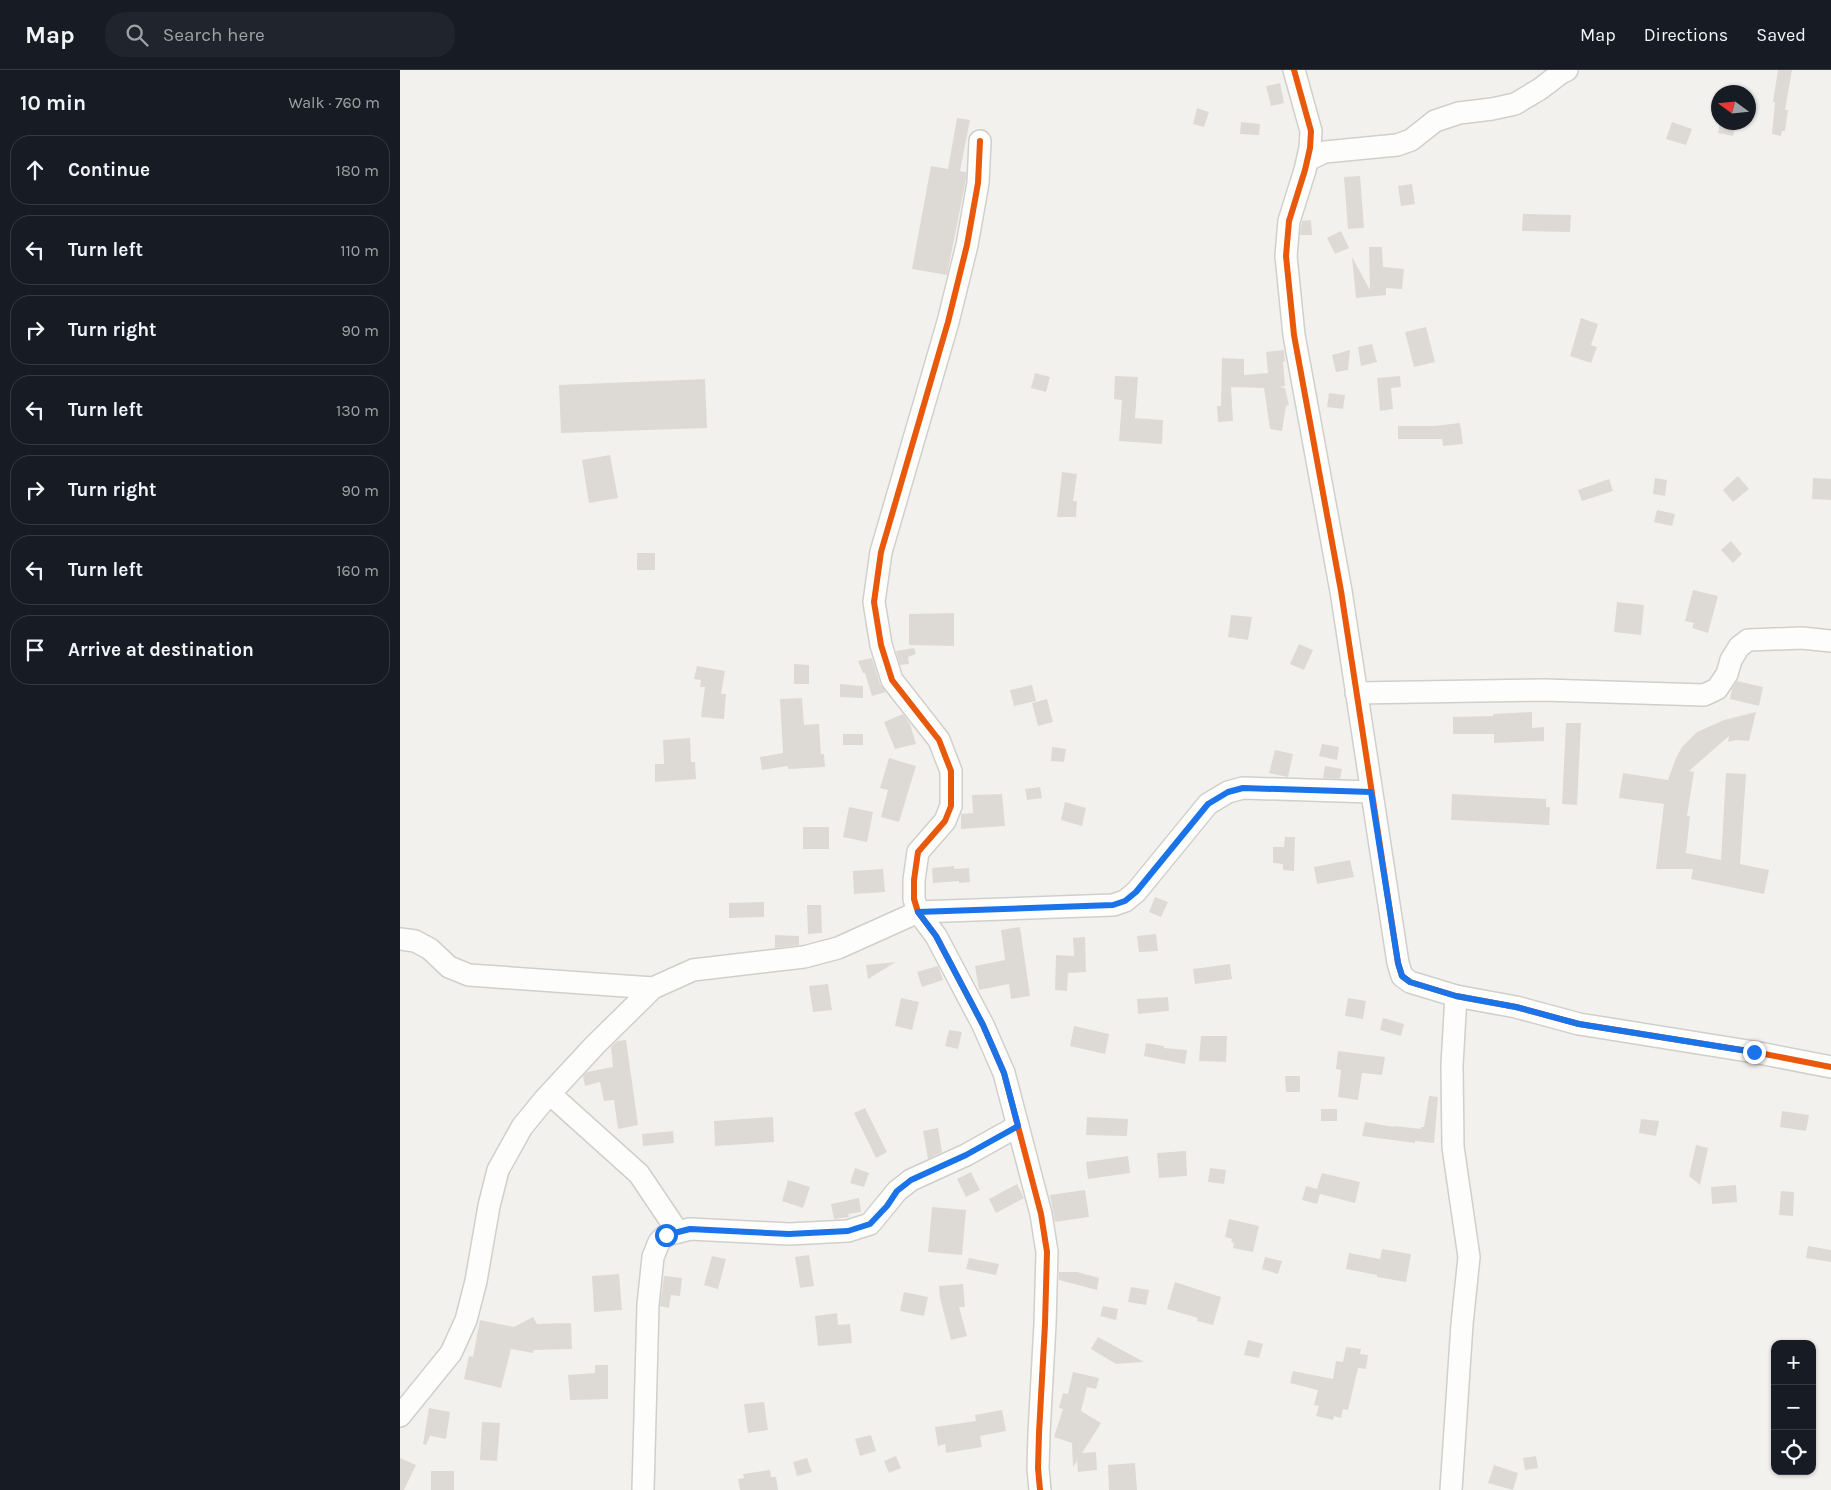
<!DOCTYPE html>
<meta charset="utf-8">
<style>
body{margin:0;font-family:Karla,sans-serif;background:#20242c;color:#f1f3f6}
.controls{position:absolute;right:15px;bottom:15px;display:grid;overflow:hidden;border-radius:10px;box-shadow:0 1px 4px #0004}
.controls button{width:45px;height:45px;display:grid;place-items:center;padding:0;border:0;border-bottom:1px solid #363941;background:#171b24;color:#f1f3f6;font:25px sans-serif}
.compass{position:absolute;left:1311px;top:15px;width:45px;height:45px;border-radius:50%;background:#171b24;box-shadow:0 1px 4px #0004;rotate:285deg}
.stop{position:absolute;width:15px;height:15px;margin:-11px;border:4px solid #1a73e8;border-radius:50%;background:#fff}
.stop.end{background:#1a73e8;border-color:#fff;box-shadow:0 1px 5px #0008}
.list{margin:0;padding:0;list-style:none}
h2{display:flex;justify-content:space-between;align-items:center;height:65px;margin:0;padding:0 20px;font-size:21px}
h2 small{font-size:16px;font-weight:400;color:#9ea1a6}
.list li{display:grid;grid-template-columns:32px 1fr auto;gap:15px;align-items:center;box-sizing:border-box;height:70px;margin:0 10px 10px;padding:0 10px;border:1px solid #363941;border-radius:20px}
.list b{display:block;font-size:19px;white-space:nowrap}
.list em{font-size:16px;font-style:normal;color:#9ea1a6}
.icon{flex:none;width:28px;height:28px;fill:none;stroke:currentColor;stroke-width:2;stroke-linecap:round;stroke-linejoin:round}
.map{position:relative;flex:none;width:1431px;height:1420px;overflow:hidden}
header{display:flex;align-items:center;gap:30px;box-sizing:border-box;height:70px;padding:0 25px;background:#171b24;border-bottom:1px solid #363941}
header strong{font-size:24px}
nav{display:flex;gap:28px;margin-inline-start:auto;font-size:18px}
.search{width:350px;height:45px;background:#20242c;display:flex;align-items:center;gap:12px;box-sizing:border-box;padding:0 18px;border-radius:20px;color:#9ea1a6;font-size:19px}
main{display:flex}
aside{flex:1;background:#171b24}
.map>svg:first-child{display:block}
.building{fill:#dddad6}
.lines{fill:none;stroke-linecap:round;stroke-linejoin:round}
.minor-casing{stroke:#d1cfcc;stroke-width:24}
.minor{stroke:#fdfdfc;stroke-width:21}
.cycleway-casing{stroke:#fff;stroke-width:9}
.cycleway{stroke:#e8590c;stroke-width:6}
.route{stroke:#1a73e8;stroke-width:6}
</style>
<header>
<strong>Map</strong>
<div class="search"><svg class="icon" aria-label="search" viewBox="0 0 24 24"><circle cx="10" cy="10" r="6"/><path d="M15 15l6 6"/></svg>Search here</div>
<nav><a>Map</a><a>Directions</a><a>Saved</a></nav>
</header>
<main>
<aside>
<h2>10 min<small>Walk · 760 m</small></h2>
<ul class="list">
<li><svg class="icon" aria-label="ahead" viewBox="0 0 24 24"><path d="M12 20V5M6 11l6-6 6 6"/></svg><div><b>Continue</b></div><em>180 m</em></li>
<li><svg class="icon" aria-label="left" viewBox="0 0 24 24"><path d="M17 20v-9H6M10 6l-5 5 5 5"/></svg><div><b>Turn left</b></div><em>110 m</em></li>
<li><svg class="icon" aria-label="right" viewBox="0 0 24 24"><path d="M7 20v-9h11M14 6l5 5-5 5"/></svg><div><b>Turn right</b></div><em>90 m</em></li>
<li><svg class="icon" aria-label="left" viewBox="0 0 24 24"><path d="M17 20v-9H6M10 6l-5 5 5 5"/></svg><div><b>Turn left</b></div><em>130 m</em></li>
<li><svg class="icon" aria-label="right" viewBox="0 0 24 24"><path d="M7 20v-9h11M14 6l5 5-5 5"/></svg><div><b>Turn right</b></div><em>90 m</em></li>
<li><svg class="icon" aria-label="left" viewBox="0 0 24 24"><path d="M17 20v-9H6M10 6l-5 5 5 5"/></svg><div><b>Turn left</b></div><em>160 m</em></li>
<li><svg class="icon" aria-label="arrive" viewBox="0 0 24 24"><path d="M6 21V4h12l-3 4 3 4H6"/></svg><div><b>Arrive at destination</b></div></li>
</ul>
</aside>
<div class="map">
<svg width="1431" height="1420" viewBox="0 0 1431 1420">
<rect width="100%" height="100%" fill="#f3f1ee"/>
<g class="building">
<polygon points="1378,0 1392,0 1385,40 1388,40 1385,61 1382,61 1381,66 1372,64 1375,32 1373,32"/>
<polygon points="880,13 884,33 871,36 866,16"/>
<polygon points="797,38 809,42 804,57 793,54"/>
<polygon points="557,48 570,50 560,101 566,102 566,109 547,205 512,199 531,96 548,99"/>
<polygon points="841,52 860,54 859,65 840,64"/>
<polygon points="1272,52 1292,59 1286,75 1266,69"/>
<polygon points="1320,52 1336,52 1333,66 1318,63"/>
<polygon points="960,106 964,158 948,159 944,107"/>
<polygon points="1012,114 1015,134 1001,136 998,116"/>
<polygon points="1123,144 1171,145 1170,162 1122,161"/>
<polygon points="911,150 912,165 900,165 902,151"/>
<polygon points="941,161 949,178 935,184 927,168"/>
<polygon points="969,177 982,177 983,197 1004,199 1002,219 986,218 986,225 956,228 952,187 970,220"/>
<polygon points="1181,248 1198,254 1191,275 1197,277 1191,293 1170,286"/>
<polygon points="1026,257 1035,292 1014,297 1005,262"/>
<polygon points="972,274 977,292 961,296 958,277"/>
<polygon points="884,280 885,291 883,292 885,316 880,317 885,318 889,335 886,336 882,361 870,359 864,318 831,317 833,351 818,352 817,336 821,336 822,288 844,289 844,305 868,303 866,282"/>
<polygon points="950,280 948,300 936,302 932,285"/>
<polygon points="635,303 650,307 646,322 631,318"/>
<polygon points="715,306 738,307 735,348 763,350 762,374 719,371 722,330 714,329"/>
<polygon points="1000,306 1001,317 991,318 993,339 980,341 977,308"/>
<polygon points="305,309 307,358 161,363 159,315"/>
<polygon points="929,323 945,325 943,339 927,337"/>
<polygon points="1060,353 1063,374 1043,376 1042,369 998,369 998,356 1034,356"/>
<polygon points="210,385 218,428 189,433 182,390"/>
<polygon points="662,402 677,404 673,431 677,431 676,447 657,447"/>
<polygon points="1338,406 1349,419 1333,432 1323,420"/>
<polygon points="1255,408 1267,410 1265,426 1253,424"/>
<polygon points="1413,408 1431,409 1431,430 1412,429"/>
<polygon points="1209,409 1213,421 1182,431 1178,420"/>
<polygon points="1257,440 1275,444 1272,456 1254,452"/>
<polygon points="1331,471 1342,484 1333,493 1321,480"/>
<rect x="237" y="483" width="18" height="17"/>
<polygon points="1293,520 1318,526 1308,563 1292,558 1294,553 1285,551"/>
<polygon points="1217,532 1244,535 1241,565 1214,562"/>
<polygon points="554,543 554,576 509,575 509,544"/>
<polygon points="831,545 852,547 848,570 828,567"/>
<polygon points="899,574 913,580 904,600 890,594"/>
<polygon points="514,578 516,584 508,587 509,594 500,595 496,581"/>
<polygon points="472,588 480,614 486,622 472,626 465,603 463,603 458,591"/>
<polygon points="394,594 409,595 409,614 394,614"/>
<polygon points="297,596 325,601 321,624 326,624 324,649 301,647 305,617 300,617 301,610 294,609"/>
<polygon points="1337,611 1363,617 1359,636 1330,629 1332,619"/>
<polygon points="440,614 463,616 463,628 440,627"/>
<polygon points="632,615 636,631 614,636 610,620"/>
<polygon points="402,628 404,655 419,654 421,684 424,684 425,697 388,699 388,696 362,700 360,687 383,683 380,629"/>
<polygon points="647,629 653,652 638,656 632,633"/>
<polygon points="1132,642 1132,658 1144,657 1144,671 1094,673 1094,664 1053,664 1053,647 1093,646 1093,644"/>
<polygon points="1356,642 1349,671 1336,670 1328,672 1329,666 1289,701 1294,702 1287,746 1290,746 1286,783 1321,790 1326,703 1346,704 1340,794 1369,800 1364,824 1291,809 1293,799 1256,799 1264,734 1219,728 1223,703 1268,710 1276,688 1282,677 1297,662 1324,650"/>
<polygon points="503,644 510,654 516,674 495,679 484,652"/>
<polygon points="1166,653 1181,653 1177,735 1162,734"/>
<rect x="443" y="664" width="20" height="11"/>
<polygon points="290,668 291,692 295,692 296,709 255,712 255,694 264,694 263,670"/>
<polygon points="922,674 939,677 937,690 919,686"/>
<polygon points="652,677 666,679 664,692 651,691"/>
<polygon points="875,680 893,684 888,707 869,703"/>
<polygon points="489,688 516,696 499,752 481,747 488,720 480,718"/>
<polygon points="925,696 942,699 940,709 923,708"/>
<polygon points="640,717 642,728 627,730 625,719"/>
<polygon points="602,724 605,756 561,759 561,744 573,743 572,725"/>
<polygon points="1052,724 1146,729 1146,737 1150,737 1149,755 1051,750"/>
<polygon points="665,732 686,738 682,756 661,750"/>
<polygon points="449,737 473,742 467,772 443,767"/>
<rect x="403" y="757" width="26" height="22"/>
<polygon points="885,767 895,767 894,801 883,800 883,794 873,793 873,777 884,777"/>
<polygon points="950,790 954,807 917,814 914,797"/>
<polygon points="554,796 554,799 569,798 570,812 559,813 559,811 533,813 532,798"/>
<polygon points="483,799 485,822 454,824 453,801"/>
<polygon points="755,827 768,832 761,847 749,842"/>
<polygon points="364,832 364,847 329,848 329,833"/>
<polygon points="407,835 421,835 422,863 408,864"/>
<polygon points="620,857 630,926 611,929 609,914 579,920 575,896 605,890 601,860"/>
<polygon points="756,864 758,881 739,882 737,866"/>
<polygon points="375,865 399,866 399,875 375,878"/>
<polygon points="685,867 686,902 668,903 667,921 655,920 656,885 674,886 673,868"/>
<polygon points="496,892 468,909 466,895"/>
<polygon points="830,894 832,909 795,914 793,899"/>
<polygon points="538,896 543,910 522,917 517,902"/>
<polygon points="428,914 432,940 413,942 409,916"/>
<polygon points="768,927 769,941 738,944 737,929"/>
<polygon points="501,928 519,932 512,960 495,956"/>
<polygon points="948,928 966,931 963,949 945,946"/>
<polygon points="983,948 1004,954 1001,966 980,960"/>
<polygon points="674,956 709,964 705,984 670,976"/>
<polygon points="549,960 562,962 558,979 545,976"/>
<polygon points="801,966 827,966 826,992 799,991"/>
<polygon points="226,970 238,1055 218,1059 214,1030 204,1031 200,1012 185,1016 183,1006 187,1002 213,997 211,977 217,971"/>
<polygon points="746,973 764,976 764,978 787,980 785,994 744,986"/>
<polygon points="938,981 985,987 982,1005 962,1003 958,1030 938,1027 941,1000 936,999"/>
<polygon points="885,1006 900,1006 900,1022 886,1022"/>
<polygon points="1029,1026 1038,1027 1034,1073 1015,1071 1015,1073 962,1066 965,1052 994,1057 994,1056 1021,1059 1021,1057 1024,1057"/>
<polygon points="465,1038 487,1082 476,1088 454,1043"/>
<rect x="921" y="1039" width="16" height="12"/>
<polygon points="1382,1041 1409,1045 1406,1061 1380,1057"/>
<polygon points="373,1047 374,1072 315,1076 314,1051"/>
<polygon points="687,1047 728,1049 727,1066 686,1065"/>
<polygon points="1241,1049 1259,1051 1256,1066 1239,1063"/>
<polygon points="538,1058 542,1082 528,1089 523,1061"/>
<polygon points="273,1061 274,1073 243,1076 242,1064"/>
<polygon points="1296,1075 1308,1078 1300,1115 1289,1106"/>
<polygon points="786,1081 787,1106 759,1108 757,1083"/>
<polygon points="728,1086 730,1103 688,1109 686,1092"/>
<polygon points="455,1098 469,1103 464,1117 450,1113"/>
<polygon points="810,1098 826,1100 824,1114 808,1112"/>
<polygon points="571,1102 580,1120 566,1127 557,1109"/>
<polygon points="922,1103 960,1112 955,1133 920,1124 917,1134 902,1130 906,1116 917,1119"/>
<polygon points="388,1110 410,1117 403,1138 382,1131"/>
<polygon points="617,1114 624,1128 596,1143 589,1129"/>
<polygon points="1336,1115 1337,1132 1312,1134 1311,1117"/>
<polygon points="685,1120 689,1147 655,1152 650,1125"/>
<polygon points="1381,1121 1394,1122 1393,1146 1379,1145"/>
<polygon points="459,1128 461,1142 448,1144 449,1147 434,1149 431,1134"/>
<polygon points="532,1137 566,1140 562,1185 528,1182"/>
<polygon points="829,1149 859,1156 853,1182 833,1178 834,1173 831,1172 832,1169 825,1167"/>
<polygon points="1408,1176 1431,1180 1431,1192 1406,1188"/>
<polygon points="982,1179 1011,1184 1006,1212 977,1207 977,1205 946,1199 949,1183 980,1189"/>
<polygon points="409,1185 414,1216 400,1218 395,1187"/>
<polygon points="312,1186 326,1189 318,1219 304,1215"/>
<polygon points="865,1187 882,1191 878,1204 862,1199"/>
<polygon points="569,1188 599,1194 596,1205 566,1199"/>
<polygon points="659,1202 677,1202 699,1208 697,1220 659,1210"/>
<polygon points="219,1204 222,1240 194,1242 192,1206"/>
<polygon points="264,1206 282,1208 280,1226 271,1225 269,1238 260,1236"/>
<polygon points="775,1212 821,1227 813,1255 797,1251 798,1248 767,1239"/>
<polygon points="563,1214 565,1237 559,1237 567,1266 551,1270 540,1228 539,1216"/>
<polygon points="731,1217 749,1220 746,1235 728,1232"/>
<polygon points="504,1222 528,1227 524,1246 500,1241"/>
<polygon points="703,1236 718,1239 716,1250 700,1246"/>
<polygon points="437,1243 438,1255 450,1254 452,1273 418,1276 415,1246"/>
<polygon points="133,1247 137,1254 171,1253 172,1279 134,1280 133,1283 111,1279 101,1318 64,1309 69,1286 73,1287 80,1250 114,1257"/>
<polygon points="698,1267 744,1292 716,1294 691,1279"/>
<polygon points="848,1270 863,1274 859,1288 844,1285"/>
<polygon points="946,1277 961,1279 960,1284 968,1285 966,1299 958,1298 948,1340 943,1339 941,1348 934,1346 933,1350 916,1346 919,1336 914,1335 918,1320 890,1313 893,1301 933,1309 936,1291 943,1292"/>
<polygon points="195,1295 208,1295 208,1329 170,1330 168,1305 195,1303"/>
<polygon points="673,1302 699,1308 696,1319 687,1317 681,1341 701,1353 682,1383 696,1382 697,1400 678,1402 677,1391 673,1397 672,1373 654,1367 663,1339 659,1338 663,1323 668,1324"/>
<polygon points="364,1332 368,1360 348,1363 344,1334"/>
<polygon points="29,1338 50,1342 46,1369 31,1366 31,1364 26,1375 23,1374"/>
<polygon points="602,1340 606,1361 580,1366 582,1377 546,1383 545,1374 538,1376 535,1357 576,1351 575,1345"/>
<polygon points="82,1352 100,1353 97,1391 80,1390"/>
<polygon points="471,1365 476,1381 460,1386 455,1369"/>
<polygon points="496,1386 501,1398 489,1403 484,1391"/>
<polygon points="1136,1386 1138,1398 1125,1400 1123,1388"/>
<polygon points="0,1388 16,1395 4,1420 0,1420"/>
<polygon points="407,1388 412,1402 397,1406 393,1392"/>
<polygon points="735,1393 737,1420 709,1420 708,1395"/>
<polygon points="1094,1395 1118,1403 1113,1420 1088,1413"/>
<polygon points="370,1400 371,1407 376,1407 378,1420 340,1420 338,1409 344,1408 343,1404"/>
<rect x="31" y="1401" width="23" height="19"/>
</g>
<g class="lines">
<g class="minor-casing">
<g id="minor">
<polyline points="894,0 911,61 910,78 905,100 889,151 886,186 894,265 941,521 998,893 1002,906 1010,912 1056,926 1116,937 1179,954 1354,982 1431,997"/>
<polyline points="580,71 578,113 567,175 548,252 481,482 474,532 481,575 492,610 539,670 551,701 551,736 545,751 518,782 514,810 514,829 518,842 536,866 583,955 604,1003 641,1144 647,1182 645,1254 639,1363 638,1398 640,1420"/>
<polyline points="908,90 925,82 997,75 1011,70 1035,51 1059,43 1092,39 1115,34 1140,19 1161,3 1167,0"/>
<polyline points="956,623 1144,620 1304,625 1317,619 1327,604 1331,590 1339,577 1348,570 1402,568 1431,571"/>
<polyline points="0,869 15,871 30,879 49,897 69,905 253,918"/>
<polyline points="150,1024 239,1104 278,1162"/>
<polyline points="0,1346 51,1283 66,1250 76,1211 89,1136 98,1100 122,1057 144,1030 195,975 253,918 293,900 404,887 438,878 518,842 713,835 725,831 736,822 808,734 828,722 843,718 971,722"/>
<polyline points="243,1420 248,1235 253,1187 259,1172 266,1165 290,1159 389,1164 448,1161 470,1154 497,1121 511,1110 566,1085 618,1056"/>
<polyline points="1051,1420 1062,1254 1069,1187 1053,1077 1052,995 1056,926"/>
</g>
</g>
<use href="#minor" class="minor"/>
<g class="cycleway-casing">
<g id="cycleway">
<polyline points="894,0 911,61 910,78 905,100 889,151 886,186 894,265 941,521 998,893 1002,906 1010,912 1056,926 1116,937 1179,954 1354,982 1431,997"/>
<polyline points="580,71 578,113 567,175 548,252 481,482 474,532 481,575 492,610 539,670 551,701 551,736 545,751 518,782 514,810 514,829 518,842 536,866 583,955 604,1003 641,1144 647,1182 645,1254 639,1363 638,1398 640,1420"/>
</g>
</g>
<use href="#cycleway" class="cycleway"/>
</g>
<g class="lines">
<polyline class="route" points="266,1165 290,1159 389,1164 448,1161 470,1154 487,1136 497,1121 511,1110 566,1085 618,1056 604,1003 583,955 536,866 518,842 713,835 725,831 736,822 808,734 828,722 843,718 971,722 998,893 1002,906 1010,912 1056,926 1116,937 1179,954 1354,982"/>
</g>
</svg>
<div class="controls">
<button>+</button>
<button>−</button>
<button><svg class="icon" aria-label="locate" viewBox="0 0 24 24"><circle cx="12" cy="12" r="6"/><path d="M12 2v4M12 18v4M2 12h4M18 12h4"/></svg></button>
</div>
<svg class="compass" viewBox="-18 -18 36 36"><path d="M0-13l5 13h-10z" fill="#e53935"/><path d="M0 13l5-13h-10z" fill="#9ea1a6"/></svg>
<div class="stop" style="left:266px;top:1165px"></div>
<div class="stop end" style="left:1354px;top:982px"></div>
</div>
</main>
